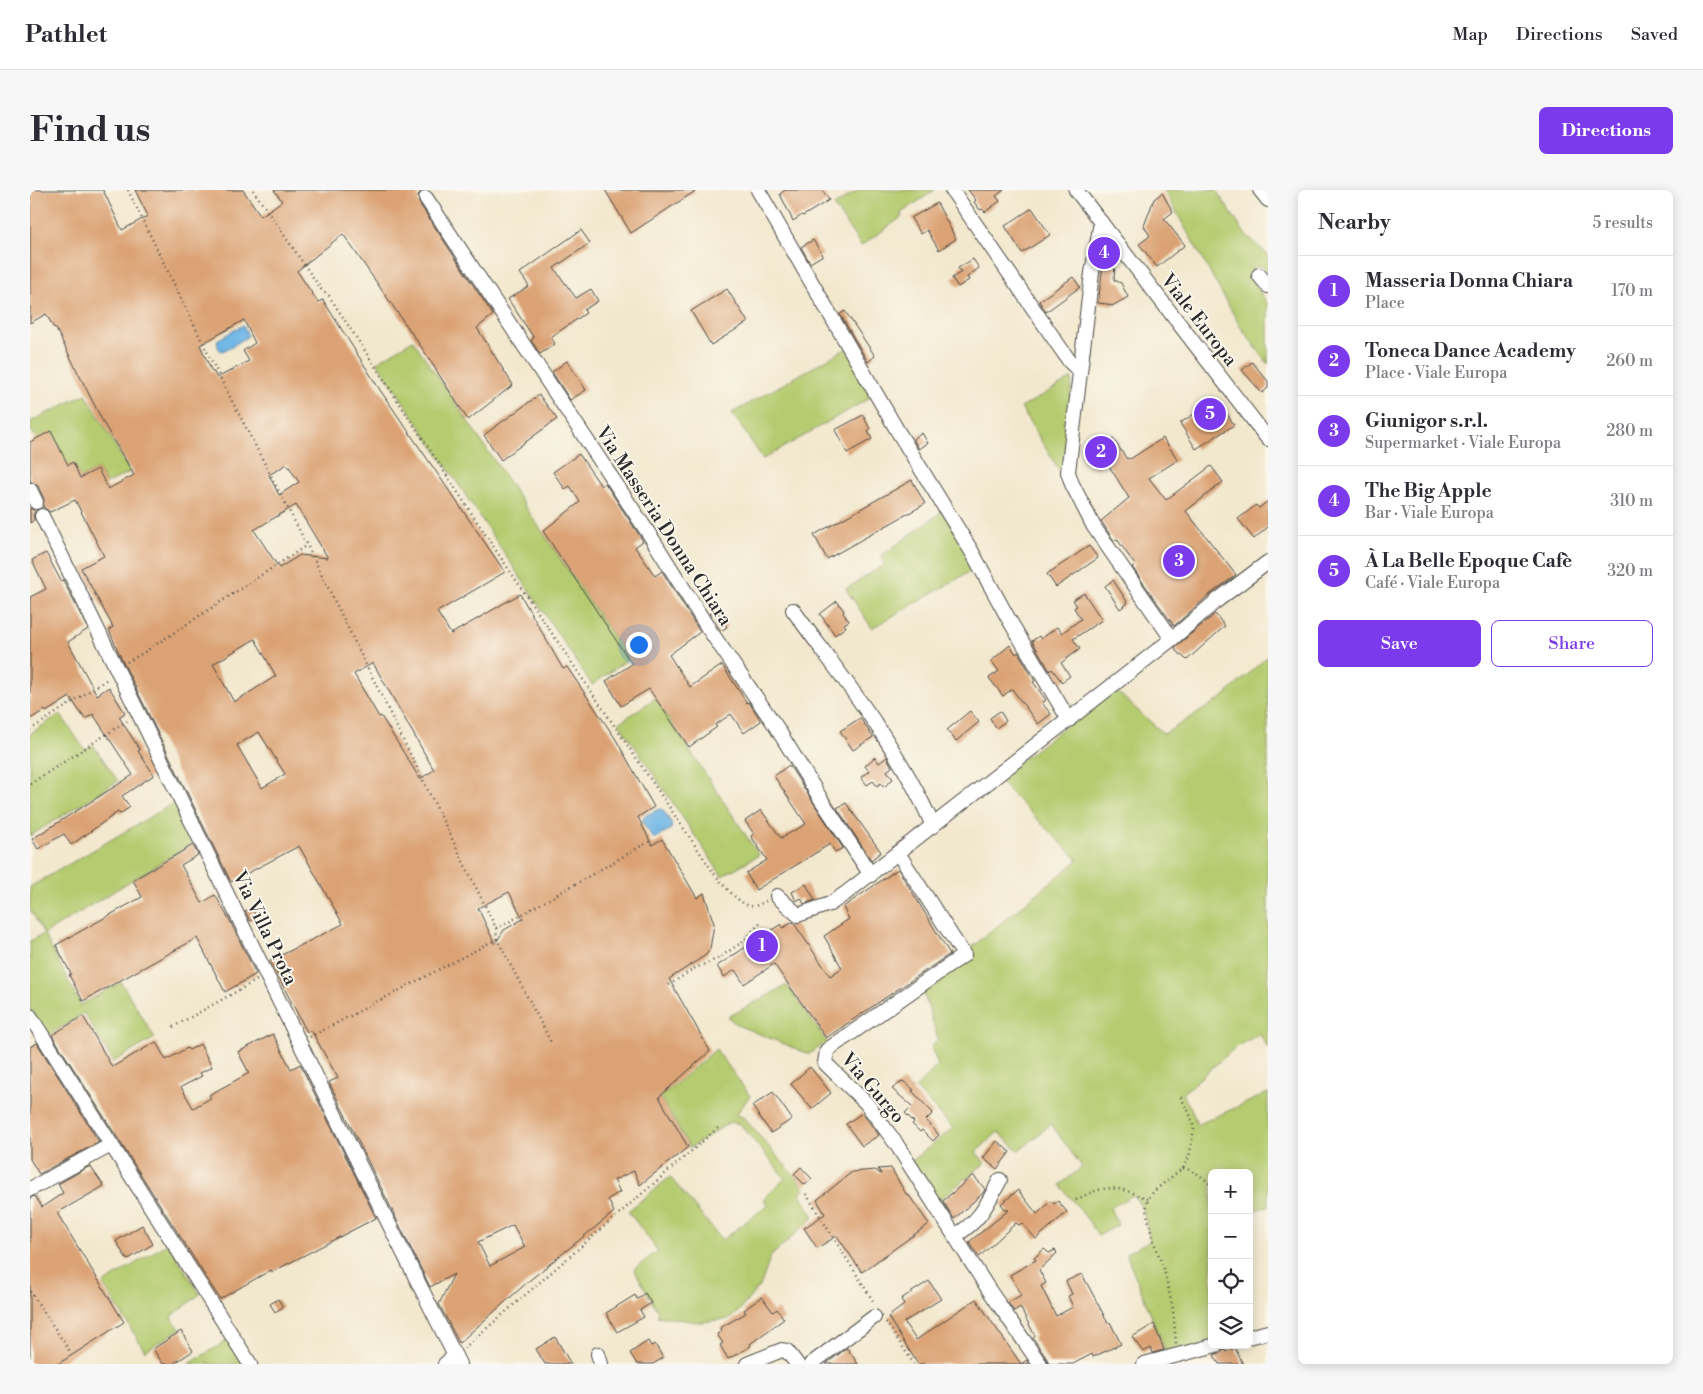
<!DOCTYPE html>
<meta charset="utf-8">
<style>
body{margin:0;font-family:"Libre Bodoni",serif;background:#f7f7f7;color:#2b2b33}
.controls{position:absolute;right:15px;bottom:15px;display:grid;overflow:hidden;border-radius:8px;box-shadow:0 2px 12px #0003}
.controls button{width:45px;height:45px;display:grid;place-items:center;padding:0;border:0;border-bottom:1px solid #e1e1e2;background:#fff;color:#2b2b33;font:25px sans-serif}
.you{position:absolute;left:608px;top:454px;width:18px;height:18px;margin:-12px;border:4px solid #fff;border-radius:50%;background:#1a73e8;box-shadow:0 0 0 8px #1a73e833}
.badge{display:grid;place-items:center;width:32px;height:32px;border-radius:50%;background:#7c3aed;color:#fff;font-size:16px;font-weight:700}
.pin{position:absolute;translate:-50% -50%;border:2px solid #fff;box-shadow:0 1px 5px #0006}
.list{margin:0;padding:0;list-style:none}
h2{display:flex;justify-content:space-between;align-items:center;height:65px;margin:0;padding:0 20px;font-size:21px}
h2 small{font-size:16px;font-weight:400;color:#7c7c81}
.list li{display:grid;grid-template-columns:32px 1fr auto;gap:15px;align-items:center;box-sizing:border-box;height:70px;padding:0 20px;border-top:1px solid #e1e1e2}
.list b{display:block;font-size:19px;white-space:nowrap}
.list p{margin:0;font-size:16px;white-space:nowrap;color:#7c7c81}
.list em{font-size:16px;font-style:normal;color:#7c7c81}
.actions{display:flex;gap:10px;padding:15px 20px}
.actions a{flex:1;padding:11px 0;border:1px solid #7c3aed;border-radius:8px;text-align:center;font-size:18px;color:#7c3aed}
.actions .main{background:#7c3aed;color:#fff}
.icon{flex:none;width:28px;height:28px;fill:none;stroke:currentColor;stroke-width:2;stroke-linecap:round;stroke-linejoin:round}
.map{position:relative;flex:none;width:1238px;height:1174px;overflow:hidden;border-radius:8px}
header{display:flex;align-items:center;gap:30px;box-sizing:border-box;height:70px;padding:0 25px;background:#fff;border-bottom:1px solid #e1e1e2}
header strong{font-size:24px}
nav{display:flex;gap:28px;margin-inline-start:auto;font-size:18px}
.intro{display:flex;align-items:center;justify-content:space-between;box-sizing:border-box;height:120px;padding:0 30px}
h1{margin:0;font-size:35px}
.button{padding:12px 22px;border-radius:8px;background:#7c3aed;color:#fff;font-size:18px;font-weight:700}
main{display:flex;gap:30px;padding:0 30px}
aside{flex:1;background:#fff;border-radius:8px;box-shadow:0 2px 12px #0003}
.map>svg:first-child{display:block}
.green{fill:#b5cb6f;stroke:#707b4d}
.water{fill:#6eb5e5;stroke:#4c7088}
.building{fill:#dba375;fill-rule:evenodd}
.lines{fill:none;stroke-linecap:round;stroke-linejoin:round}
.minor-casing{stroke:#494743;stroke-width:16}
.path{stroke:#494743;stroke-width:2.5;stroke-dasharray:1 4;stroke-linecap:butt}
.minor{stroke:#fff;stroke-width:14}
.labels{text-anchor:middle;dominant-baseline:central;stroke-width:4;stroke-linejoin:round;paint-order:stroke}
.street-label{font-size:19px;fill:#2b2b2b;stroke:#fbf7ec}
</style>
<header>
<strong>Pathlet</strong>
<nav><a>Map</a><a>Directions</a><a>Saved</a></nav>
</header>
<div class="intro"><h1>Find us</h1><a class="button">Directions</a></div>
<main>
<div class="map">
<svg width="1238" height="1174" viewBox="0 0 1238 1174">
<rect width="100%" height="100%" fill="#fbf7ec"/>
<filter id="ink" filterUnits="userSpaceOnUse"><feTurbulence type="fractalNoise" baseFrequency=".02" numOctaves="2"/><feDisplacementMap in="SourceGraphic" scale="10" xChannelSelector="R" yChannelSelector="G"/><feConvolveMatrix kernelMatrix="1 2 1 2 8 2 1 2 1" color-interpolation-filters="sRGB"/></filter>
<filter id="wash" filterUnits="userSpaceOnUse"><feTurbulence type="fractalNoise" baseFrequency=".0096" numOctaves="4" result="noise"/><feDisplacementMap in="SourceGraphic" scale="20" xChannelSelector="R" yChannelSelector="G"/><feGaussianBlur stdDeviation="1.12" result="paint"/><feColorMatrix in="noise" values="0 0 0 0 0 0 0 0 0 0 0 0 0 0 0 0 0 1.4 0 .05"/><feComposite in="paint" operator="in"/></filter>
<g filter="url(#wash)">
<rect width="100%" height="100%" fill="#f2e8ce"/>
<g class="green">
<polygon points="828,0 905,0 871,23 872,27 831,56 804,16"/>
<polygon points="1134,0 1186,0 1215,44 1238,65 1238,82 1230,76 1221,80 1221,87 1238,115 1238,174 1210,136"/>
<polygon points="383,150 598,469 562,495 347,172"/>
<polygon points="817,158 845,205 733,269 702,223"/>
<polygon points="1042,188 1036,276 1029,280 991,218"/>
<path d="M56,204l44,78 -24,12 -8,-15 -18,9 -7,-15 -5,2c-14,-11 -38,-24 -38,-43z"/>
<polygon points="913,321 948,377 842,438 816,399 854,375 851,366"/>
<polygon points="1238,466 1238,858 1230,844 1207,856 1152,904 1161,918 1167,935 1238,903 1238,1016 1219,1022 1219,983 1182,983 1182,1153 1137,1165 1096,1063 1120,1051 1113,1019 1103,1005 1080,1018 1088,1035 1068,1046 1058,1030 1030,995 1052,977 1021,934 989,961 968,942 946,962 955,973 908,1011 881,971 923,938 885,898 908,875 901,857 908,849 892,798 1048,670 967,589 1084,499 1134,544 1192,508"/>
<polygon points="625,508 729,665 692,686 589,533"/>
<polygon points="30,524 55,560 63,555 88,591 0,646 0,544"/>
<polygon points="144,613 164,652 14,744 51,815 91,792 125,848 83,872 54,823 18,846 0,818 0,751 14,744 0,719 0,697"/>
<polygon points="757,795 797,852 779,864 707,835 698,827"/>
<polygon points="686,859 720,906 706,925 713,927 775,998 770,1004 784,1027 741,1066 731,1094 708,1122 699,1129 669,1132 627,1126 628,1122 604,1079 628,1061 598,1021 640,987 692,1050 738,1015 734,1009 755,988 710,934 700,932 660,958 630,907"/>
<polygon points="138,1053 170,1104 141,1127 150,1139 115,1161 73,1094"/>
<polygon points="198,1150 214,1174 159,1174"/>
</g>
<g class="water">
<polygon points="213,135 218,146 198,159 191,161 188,157 187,150"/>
<polygon points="629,619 633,620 642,634 641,639 626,648 623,648 613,633 613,629 616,625"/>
</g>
<g id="blocks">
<g class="building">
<path d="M0,0h73l19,40 26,-14 -13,-26h108l18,26 21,-15 -8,-11h149l-5,5 1,8 74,112 -16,13 36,57 -45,35 -44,-69 -81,-117 -46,37 21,31 5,-2 57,90 125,182 -68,40 14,22 69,-40 43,75 4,-2 48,71 39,69 -16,10 14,28 10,-6 35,59 7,-5 10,31 -4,25 -4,6 -37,24 41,72 -51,46 29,50 -48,38 -6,-14 -20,9 6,12 -12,7 6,13 -84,68 -71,63 -20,-39 15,-30 -24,13 -101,-205 9,-4 -27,-48 -4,2 -37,-71 73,-37 -44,-78 -68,36 -108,-220 -14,-32 4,-3 -32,-59 23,-12 -29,-56 -25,12 -7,-5 1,-8 -6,-13 -8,-5v-39l21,-11 17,34 5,-3 7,16 18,-9 10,20 26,-14 -30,-51 -49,-97 -1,1 -8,-14 -16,9zM214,130l11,23 -12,8 6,10 -32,17 -3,-6h-2l-12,-27zM257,274l12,18 -20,13 -10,-20zM266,315l32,53 -28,-3 -21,13 -25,-38zM225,449l21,37 -42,26 -21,-38zM343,473l61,107 -14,9 -39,-63 -2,1 -25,-43zM229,542l26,42 -23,14 -25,-43zM479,702l14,27 -19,11 -9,14 -17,-36zM483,1035l12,22 -35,19 -12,-24z"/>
<polygon points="575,0 667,0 601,43"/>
<polygon points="755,0 792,0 799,10 773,26 772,25 763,31 750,4"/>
<polygon points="938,0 974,0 966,6 970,11 955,22 952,19 950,20 944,12 946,10"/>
<polygon points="1132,3 1143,22 1134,29 1155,55 1127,77 1109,54 1120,46 1114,36 1124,9"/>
<polygon points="907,13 926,49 909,60 897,40 891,44 881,28"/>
<polygon points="1002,18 1020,45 992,63 975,36"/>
<polygon points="551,40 560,53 524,78 546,108 561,99 568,111 554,120 556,123 521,147 525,154 510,164 501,150 504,148 478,109 499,96 490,83"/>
<polygon points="783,50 793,65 780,73 771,57"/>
<polygon points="1075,59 1085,73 1084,90 1091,93 1098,107 1082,116 1077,114 1068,113"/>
<polygon points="943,69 949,78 937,87 939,90 928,97 922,88 931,82 928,78"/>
<polygon points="1043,87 1050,97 1016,122 1009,111"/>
<polygon points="697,99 718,132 681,155 661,121"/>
<polygon points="815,121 845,166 838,172 810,124"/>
<polygon points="537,171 556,200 540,210 522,182"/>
<polygon points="1222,172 1238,191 1238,198 1232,203 1212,180"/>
<polygon points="509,205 527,229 471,270 454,245"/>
<polygon points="1188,209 1204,235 1166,259 1150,233"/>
<polygon points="833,225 840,239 838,241 842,249 817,263 805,240"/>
<polygon points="892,243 898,253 889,259 883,249"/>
<polygon points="1075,247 1079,252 1083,249 1097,269 1099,268 1100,269 1133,248 1148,270 1119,288 1136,310 1181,276 1193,292 1156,321 1206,385 1179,405 1144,436 1102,377 1105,375 1087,349 1084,351 1071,331 1099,308 1076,271 1066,278 1055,261"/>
<polygon points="549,264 571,296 575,293 613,351 605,357 625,386 632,381 670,442 639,465 660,497 692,475 717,513 719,512 731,531 714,543 701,524 685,535 687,537 659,557 619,499 591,516 576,491 602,474 513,341 550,312 540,296 535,299 523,282"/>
<polygon points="882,290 895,314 797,369 784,345"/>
<polygon points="1238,311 1238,337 1224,349 1208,329 1226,315 1229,318"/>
<polygon points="0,318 5,321 3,325 4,330 0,333"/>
<polygon points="1059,356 1068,368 1026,397 1017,384"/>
<polygon points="16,363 31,391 33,390 58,439 38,452 67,505 79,497 95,523 89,527 110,560 108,561 124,585 92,606 100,617 90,624 88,622 41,655 34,644 8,659 2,649 103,585 63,524 55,529 40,507 16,522 15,520 0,529 0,407 16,399 2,370"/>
<polygon points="1083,390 1098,413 1090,419 1075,396"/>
<polygon points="1054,403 1072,430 1043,449 1050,459 1031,473 1040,486 1032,492 1022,479 1020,481 1002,451 1009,446 1011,449 1027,437 1032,443 1051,429 1044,418 1047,416 1043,410"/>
<polygon points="807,411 814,421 813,423 819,431 814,434 816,437 805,445 790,424"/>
<polygon points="686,420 697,437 691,441 680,424"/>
<polygon points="1185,424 1195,436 1157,470 1146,461 1145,457"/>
<polygon points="980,455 986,464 988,462 1005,491 1003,492 1016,510 1012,513 1021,524 1008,534 982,499 973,506 959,488 969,481 961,471"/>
<polygon points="940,521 949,532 926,551 917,540"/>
<polygon points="970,521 976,531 966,538 960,528"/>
<polygon points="830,528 843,547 823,560 810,541"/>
<polygon points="845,567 849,573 857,567 862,577 857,581 863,589 854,597 851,593 847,596 843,591 837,595 831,587 839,581 835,576"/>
<polygon points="759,575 813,658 805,662 800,654 726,700 716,683 737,670 721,646 724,644 715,631 731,620 751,648 776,634 744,586"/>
<polygon points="816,613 851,662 841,670 807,618"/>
<polygon points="163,655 168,665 151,675 172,713 185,705 199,729 226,784 195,802 167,748 53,811 39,785 41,784 26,755 112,707 103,690"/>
<polygon points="868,679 920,764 796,848 744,774 714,794 705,780 694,787 687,776 751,734 753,738 763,732 800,786 812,778 794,746 819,729 813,717"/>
<polygon points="776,694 785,710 774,714 771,708 766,711 762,702"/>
<polygon points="222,718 227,728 220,731 215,721"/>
<polygon points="53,826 82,877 126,852 136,870 157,858 159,860 170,854 182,877 170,883 172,886 151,897 163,918 181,908 179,905 219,883 208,862 243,844 261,879 270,874 346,1028 242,1082 241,1080 190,1109 22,845"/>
<polygon points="7,853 69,952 9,984 0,969 0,857"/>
<polygon points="780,877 801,903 782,919 761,894"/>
<polygon points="873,891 884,900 882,901 903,923 896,930 909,945 903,951 892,940 890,942 882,934 884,932 875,923 882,916 862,899"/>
<polygon points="743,902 762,929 741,943 722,916"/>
<polygon points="832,923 849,945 832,956 816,934"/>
<polygon points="967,951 980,962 967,979 953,968"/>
<polygon points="60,976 74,996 27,1023 94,1132 28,1174 0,1174 0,1008 5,1006 12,1017 33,1003 28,994"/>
<polygon points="771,977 782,989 775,995 764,984"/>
<polygon points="861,978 876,1004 878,1004 899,1034 832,1082 807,1046 787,1058 774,1038 795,1024 787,1010 822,982 845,980 851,984 848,979"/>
<polygon points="943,985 955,999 953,1003 924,1029 913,1011"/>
<polygon points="988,1000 1007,1024 1021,1011 1024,1014 1028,1011 1037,1022 1006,1049 992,1033 989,1035 986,1033 949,1067 939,1052 979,1020 976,1020 971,1014"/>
<polygon points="112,1035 123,1054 97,1070 86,1051"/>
<polygon points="1014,1059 1019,1063 1025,1060 1027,1063 1009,1080 1016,1093 1011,1096 1026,1126 1043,1117 1038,1106 1042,1104 1036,1091 1052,1084 1078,1133 1080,1132 1091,1154 1063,1167 1062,1164 1043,1174 1019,1174 1017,1169 1003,1148 1005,1146 990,1117 984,1121 978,1113 991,1105 980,1085 1006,1070 1004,1068"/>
<polygon points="899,1091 911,1109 874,1132 886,1150 946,1109 991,1174 997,1170 999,1174 888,1174 858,1127 874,1115 871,1109"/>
<polygon points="615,1103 621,1113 610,1120 614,1127 587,1142 576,1123 605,1105 607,1109"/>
<polygon points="732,1107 743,1122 747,1119 754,1129 720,1154 721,1156 698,1169 690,1155 693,1153 687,1144 692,1141 690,1138 716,1123 714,1120"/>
<polygon points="248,1109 253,1117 245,1122 240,1114"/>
<polygon points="1124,1134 1134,1160 1123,1163 1121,1158 1113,1162 1102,1147"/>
<polygon points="151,1141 163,1161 143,1174 133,1174 123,1159"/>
<polygon points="525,1147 541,1174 515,1174 506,1159"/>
<polygon points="618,1151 621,1156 625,1154 633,1168 623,1174 607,1174 600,1163"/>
<polygon points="817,1158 828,1174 796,1174"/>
<polygon points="1194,1158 1196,1162 1205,1158 1213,1174 1189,1174 1184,1165 1192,1162"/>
</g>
</g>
</g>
<g filter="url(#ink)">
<use href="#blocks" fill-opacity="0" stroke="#494743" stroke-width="1"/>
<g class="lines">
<g class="minor-casing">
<g id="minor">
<polyline points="728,0 867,240 942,362 978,428 1039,530"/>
<polyline points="922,0 1040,172 1050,181"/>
<polyline points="1046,0 1238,249"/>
<polyline points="1230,0 1238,10"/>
<polyline points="396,8 623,350 678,438 745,535 792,611 841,685"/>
<polyline points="1071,32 1062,83 1038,282 1042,294 1064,337 1142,449"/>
<polyline points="1229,85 1238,96"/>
<polyline points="0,300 6,312"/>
<polyline points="12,326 327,970 429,1174"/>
<path d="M763,420c51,70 106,137 140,216"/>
<polyline points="868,663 934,765 797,860 795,873 836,913 865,952 959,1100 1010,1174"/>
<polyline points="747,706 768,725 800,714 816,703 1142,449 1185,412 1238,372"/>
<polyline points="0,826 220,1174"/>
<polyline points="0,999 81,955"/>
<path d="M925,1046c27,-17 30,-29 45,-56"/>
<polyline points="1219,1147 1238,1142"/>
<polyline points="568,1164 571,1174"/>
<polyline points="415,1174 425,1166"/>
<polyline points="717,1174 752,1160 757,1161 767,1174"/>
<polyline points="781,1174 844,1127"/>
<polyline points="1114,1174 1186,1155"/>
</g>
</g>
<g class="path">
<polyline points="98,0 189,186 277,355 466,738 467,749 522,854"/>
<path d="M223,0l68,99 8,7 164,250 218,323c7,10 25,32 36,36 7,3 13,-1 19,-4"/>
<polyline points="97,472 113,463 277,355"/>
<polyline points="0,540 79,488"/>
<polyline points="0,594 97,531"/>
<polyline points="466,738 479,732 620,651"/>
<polyline points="639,795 665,778 687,769 714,751 731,732"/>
<polyline points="143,837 227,790"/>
<polyline points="280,847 467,749"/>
<path d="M1153,978c13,3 20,9 29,18"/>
<polyline points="776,1004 845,1114"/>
<path d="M1046,1010c30,-17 41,-14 72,-1"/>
<polyline points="0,1101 41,1163"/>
<polyline points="856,1132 884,1174"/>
<polyline points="1146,1153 1143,1120 1134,1079 1123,1050 1116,1020 1118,1009 1124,1001 1153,978 1159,967 1164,939 1160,924 1149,904"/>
<polyline points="434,1158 689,937"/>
</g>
<use href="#minor" class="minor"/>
</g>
</g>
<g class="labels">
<g class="street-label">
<text transform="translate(1169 130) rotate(52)">Viale Europa</text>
<text transform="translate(634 336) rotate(57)">Via Masseria Donna Chiara</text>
<text transform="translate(235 738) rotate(64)">Via Villa Prota</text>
<text transform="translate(843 898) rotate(49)">Via Gurgo</text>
</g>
</g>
</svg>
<div class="controls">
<button>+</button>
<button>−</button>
<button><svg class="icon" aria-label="locate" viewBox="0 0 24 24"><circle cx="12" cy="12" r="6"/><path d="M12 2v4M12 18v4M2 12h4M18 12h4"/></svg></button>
<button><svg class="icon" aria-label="layers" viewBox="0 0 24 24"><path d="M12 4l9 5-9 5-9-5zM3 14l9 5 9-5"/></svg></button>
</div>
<div class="you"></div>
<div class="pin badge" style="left:732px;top:756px">1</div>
<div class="pin badge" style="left:1071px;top:262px">2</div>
<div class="pin badge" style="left:1149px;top:371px">3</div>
<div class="pin badge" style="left:1074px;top:63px">4</div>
<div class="pin badge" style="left:1180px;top:224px">5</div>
</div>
<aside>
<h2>Nearby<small>5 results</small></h2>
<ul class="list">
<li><span class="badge">1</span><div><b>Masseria Donna Chiara</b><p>Place</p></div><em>170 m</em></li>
<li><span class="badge">2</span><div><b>Toneca Dance Academy</b><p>Place · Viale Europa</p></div><em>260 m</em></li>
<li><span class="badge">3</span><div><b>Giunigor s.r.l.</b><p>Supermarket · Viale Europa</p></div><em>280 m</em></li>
<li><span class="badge">4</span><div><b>The Big Apple</b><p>Bar · Viale Europa</p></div><em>310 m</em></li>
<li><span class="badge">5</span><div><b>À La Belle Epoque Cafè</b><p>Café · Viale Europa</p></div><em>320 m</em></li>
</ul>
<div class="actions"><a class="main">Save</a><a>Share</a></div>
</aside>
</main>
